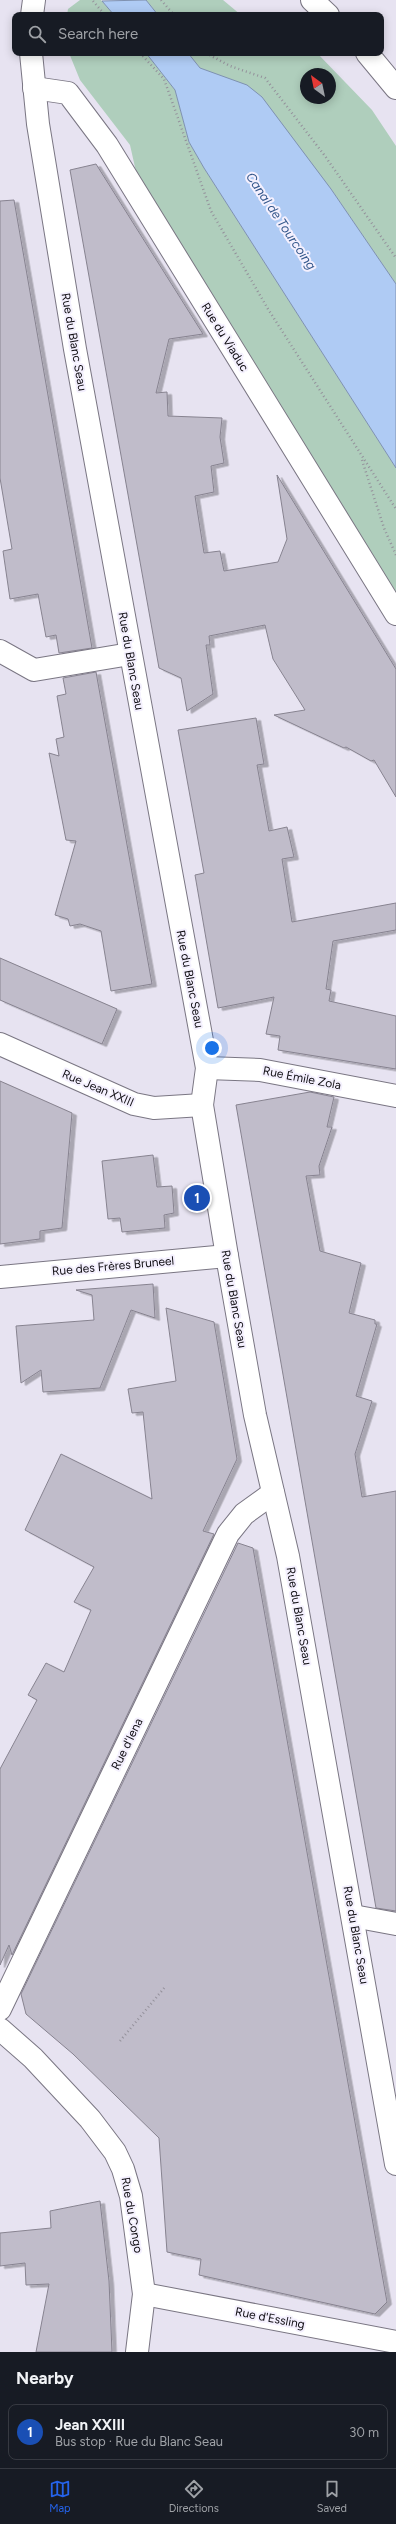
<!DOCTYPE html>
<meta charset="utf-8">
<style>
body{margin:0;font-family:Figtree,sans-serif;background:#242831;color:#f1f3f6}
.compass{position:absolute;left:300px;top:68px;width:36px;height:36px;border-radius:50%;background:#171b24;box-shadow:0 2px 10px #0003;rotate:327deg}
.you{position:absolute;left:212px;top:1048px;width:14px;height:14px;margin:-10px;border:3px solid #fff;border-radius:50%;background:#1a73e8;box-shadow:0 0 0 6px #1a73e833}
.badge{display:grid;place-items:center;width:26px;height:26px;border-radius:50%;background:#2563eb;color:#fff;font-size:13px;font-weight:700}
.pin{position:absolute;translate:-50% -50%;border:2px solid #fff;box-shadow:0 1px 4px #0006}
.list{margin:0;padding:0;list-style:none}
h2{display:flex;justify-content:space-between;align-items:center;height:52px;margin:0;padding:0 16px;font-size:17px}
h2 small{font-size:13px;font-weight:400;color:#9ea1a6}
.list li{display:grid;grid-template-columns:26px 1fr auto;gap:12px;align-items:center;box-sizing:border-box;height:56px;margin:0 8px 8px;padding:0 8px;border:1px solid #363941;border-radius:8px}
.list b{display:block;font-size:15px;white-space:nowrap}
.list p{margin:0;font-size:13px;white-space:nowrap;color:#9ea1a6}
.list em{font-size:13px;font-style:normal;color:#9ea1a6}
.icon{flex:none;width:22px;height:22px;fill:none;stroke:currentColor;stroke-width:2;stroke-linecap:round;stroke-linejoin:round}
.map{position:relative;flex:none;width:396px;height:2352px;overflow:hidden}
.search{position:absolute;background:#171b24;box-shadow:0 2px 10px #0003;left:12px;right:12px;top:12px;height:44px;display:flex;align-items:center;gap:10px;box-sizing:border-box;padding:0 14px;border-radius:8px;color:#9ea1a6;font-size:15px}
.sheet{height:116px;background:#171b24}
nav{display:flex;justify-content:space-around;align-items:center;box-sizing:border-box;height:56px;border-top:1px solid #363941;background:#171b24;font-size:11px;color:#9ea1a6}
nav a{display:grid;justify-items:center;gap:2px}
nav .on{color:#2563eb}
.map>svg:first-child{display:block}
.green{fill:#afcebc;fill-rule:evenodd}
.water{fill:#afcbf4;stroke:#7e91b0}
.building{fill:#c0bcca;stroke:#878390;filter:url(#shadow)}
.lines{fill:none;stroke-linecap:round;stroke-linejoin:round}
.minor-casing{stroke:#7a7683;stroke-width:24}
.path{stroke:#94919b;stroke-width:2.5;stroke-dasharray:1 3;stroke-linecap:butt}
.minor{stroke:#fff;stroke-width:22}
.labels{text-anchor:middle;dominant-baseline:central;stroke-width:4;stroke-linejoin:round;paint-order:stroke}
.street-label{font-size:12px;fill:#0d0b10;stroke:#f4f0fe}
.water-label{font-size:13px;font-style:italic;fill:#33578b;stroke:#f4f0fe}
</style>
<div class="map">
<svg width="396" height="2352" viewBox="0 0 396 2352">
<defs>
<filter id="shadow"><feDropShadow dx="4.5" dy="2.5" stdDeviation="0" flood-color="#0004"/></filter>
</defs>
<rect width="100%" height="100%" fill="#e7e3f1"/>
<g class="green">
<polygon points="80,0 101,0 114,15 67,15 68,9"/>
<polygon points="146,0 223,0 241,15 158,15"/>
<polygon points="69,53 146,53 175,90 189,142 204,168 396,468 396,603 139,185 130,145 80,80"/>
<path d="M188,53h129l55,57 24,36v138l-65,-95 -110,-112 -21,-9zM306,74h24v24h-24z"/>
</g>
<g class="water">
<polygon points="146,0 158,15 114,15 102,1"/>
<polygon points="146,53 188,53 200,68 247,85 262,97 331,189 396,284 396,468 204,168 189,142 175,90"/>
</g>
<g class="building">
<polygon points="96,164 203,334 169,339 156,393 167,392 168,416 222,418 220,437 224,463 211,466 214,492 195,496 204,553 220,551 224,571 278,562 287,539 277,475 396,669 396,797 374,760 371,761 346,747 344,748 274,715 305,710 273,659 265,625 209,636 210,645 206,645 213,694 187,711 181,678 159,668 70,170"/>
<polygon points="14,200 92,648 59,653 56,635 46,637 38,594 10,599 3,551 12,549 0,478 0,201"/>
<polygon points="96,672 152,984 111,991 101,931 80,924 70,926 68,919 55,915 76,841 66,840 49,753 59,756 56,739 64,737 57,696 66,694 63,678"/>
<polygon points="256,718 264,764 257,765 269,831 287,827 294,857 282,859 292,922 396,903 396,930 333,941 326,989 331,990 329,1001 396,1016 396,1069 278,1050 280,1036 266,1034 274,997 218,1008 195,875 204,873 178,730"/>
<polygon points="0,958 117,1009 102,1044 0,1000"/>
<polygon points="0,1081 72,1113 62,1228 40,1231 40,1239 0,1244"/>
<polygon points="310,1092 334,1097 327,1127 332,1127 319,1166 320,1175 306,1176 320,1251 361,1263 349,1313 375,1320 375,1324 377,1324 356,1396 372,1401 355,1454 362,1497 396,1491 396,1911 376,1908 236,1105"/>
<polygon points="153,1155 157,1187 172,1186 174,1213 164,1215 165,1228 122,1232 120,1218 108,1219 102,1161"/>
<polygon points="153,1284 155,1318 131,1310 100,1388 43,1392 41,1370 21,1383 16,1326 94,1320 92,1295 76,1290"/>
<polygon points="166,1308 214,1322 237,1459 203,1531 214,1534 12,1955 9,1945 0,1965 0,1769 37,1700 28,1695 46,1663 64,1672 91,1610 74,1602 94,1567 25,1530 61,1454 152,1499 143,1412 132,1413 128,1389 176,1381"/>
<polygon points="238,1543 253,1548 335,2010 387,2302 375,2314 199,2275 201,2259 167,2252 159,2138 73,2054 26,2014 21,1994"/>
<polygon points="100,2201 109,2281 112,2352 36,2352 49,2284 26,2285 25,2263 0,2266 0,2233 51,2228 50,2211"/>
</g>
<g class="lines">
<g class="minor-casing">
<g id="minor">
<polyline points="312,0 328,15"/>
<polyline points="32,15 34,0"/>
<polyline points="31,53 38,124 75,349 207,1068 202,1105 227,1256 255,1415 288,1556 396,2164"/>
<polyline points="367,53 396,88"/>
<polyline points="34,88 68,93 107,145 396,614"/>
<polyline points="0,651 34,670 130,654"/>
<polyline points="0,1044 134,1104 154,1108 202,1105"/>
<polyline points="207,1068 260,1070 396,1096"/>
<polyline points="0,1277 227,1256"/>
<polyline points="353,1916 396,1924"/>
<polyline points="0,2009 228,1534 244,1514 273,1493"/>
<polyline points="0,2029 33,2058 90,2119 115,2152 123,2169 131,2196 144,2294 137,2352"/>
<polyline points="144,2294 396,2342"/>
</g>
</g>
<g class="path">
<polyline points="161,0 174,15"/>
<polyline points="93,1 105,15"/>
<polyline points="140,53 164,79 211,211 268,309 396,509"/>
<polyline points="206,53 230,66 265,78 325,156 396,258"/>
<polyline points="362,460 384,528 396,555"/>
<polyline points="120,2041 165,1987"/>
</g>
<use href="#minor" class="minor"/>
</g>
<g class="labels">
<g class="street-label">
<text transform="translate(225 337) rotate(58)">Rue du Viaduc</text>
<text transform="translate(74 342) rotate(80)">Rue du Blanc Seau</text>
<text transform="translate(131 661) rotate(80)">Rue du Blanc Seau</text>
<text transform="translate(190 979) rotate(79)">Rue du Blanc Seau</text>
<text transform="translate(302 1078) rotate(11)">Rue Émile Zola</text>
<text transform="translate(98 1088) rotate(23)">Rue Jean XXIII</text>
<text transform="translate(113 1266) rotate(-5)">Rue des Frères Bruneel</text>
<text transform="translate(234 1299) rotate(80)">Rue du Blanc Seau</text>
<text transform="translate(299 1616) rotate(80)">Rue du Blanc Seau</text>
<text transform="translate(127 1744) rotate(-64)">Rue d'Iena</text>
<text transform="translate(356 1935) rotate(80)">Rue du Blanc Seau</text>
<text transform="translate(132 2215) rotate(80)">Rue du Congo</text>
<text transform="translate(270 2318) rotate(11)">Rue d'Essling</text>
</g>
<g class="water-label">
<text transform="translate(281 221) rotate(56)">Canal de Tourcoing</text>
</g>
</g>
</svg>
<svg class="compass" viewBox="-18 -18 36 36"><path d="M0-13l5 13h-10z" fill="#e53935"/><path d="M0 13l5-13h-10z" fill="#9ea1a6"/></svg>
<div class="you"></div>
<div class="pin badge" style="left:197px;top:1198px;background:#1a4fb4">1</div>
<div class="search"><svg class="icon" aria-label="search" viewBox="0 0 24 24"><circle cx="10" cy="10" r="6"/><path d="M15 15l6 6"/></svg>Search here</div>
</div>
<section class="sheet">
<h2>Nearby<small></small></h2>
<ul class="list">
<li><span class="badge" style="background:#1a4fb4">1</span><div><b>Jean XXIII</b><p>Bus stop · Rue du Blanc Seau</p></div><em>30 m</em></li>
</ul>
</section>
<nav>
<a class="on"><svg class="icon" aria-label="map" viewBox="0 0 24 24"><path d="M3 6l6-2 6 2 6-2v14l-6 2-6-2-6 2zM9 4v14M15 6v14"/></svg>Map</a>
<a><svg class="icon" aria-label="directions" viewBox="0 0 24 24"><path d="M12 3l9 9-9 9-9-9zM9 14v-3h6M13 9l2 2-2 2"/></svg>Directions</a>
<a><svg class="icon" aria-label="saved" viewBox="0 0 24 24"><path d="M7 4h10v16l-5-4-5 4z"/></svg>Saved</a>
</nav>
